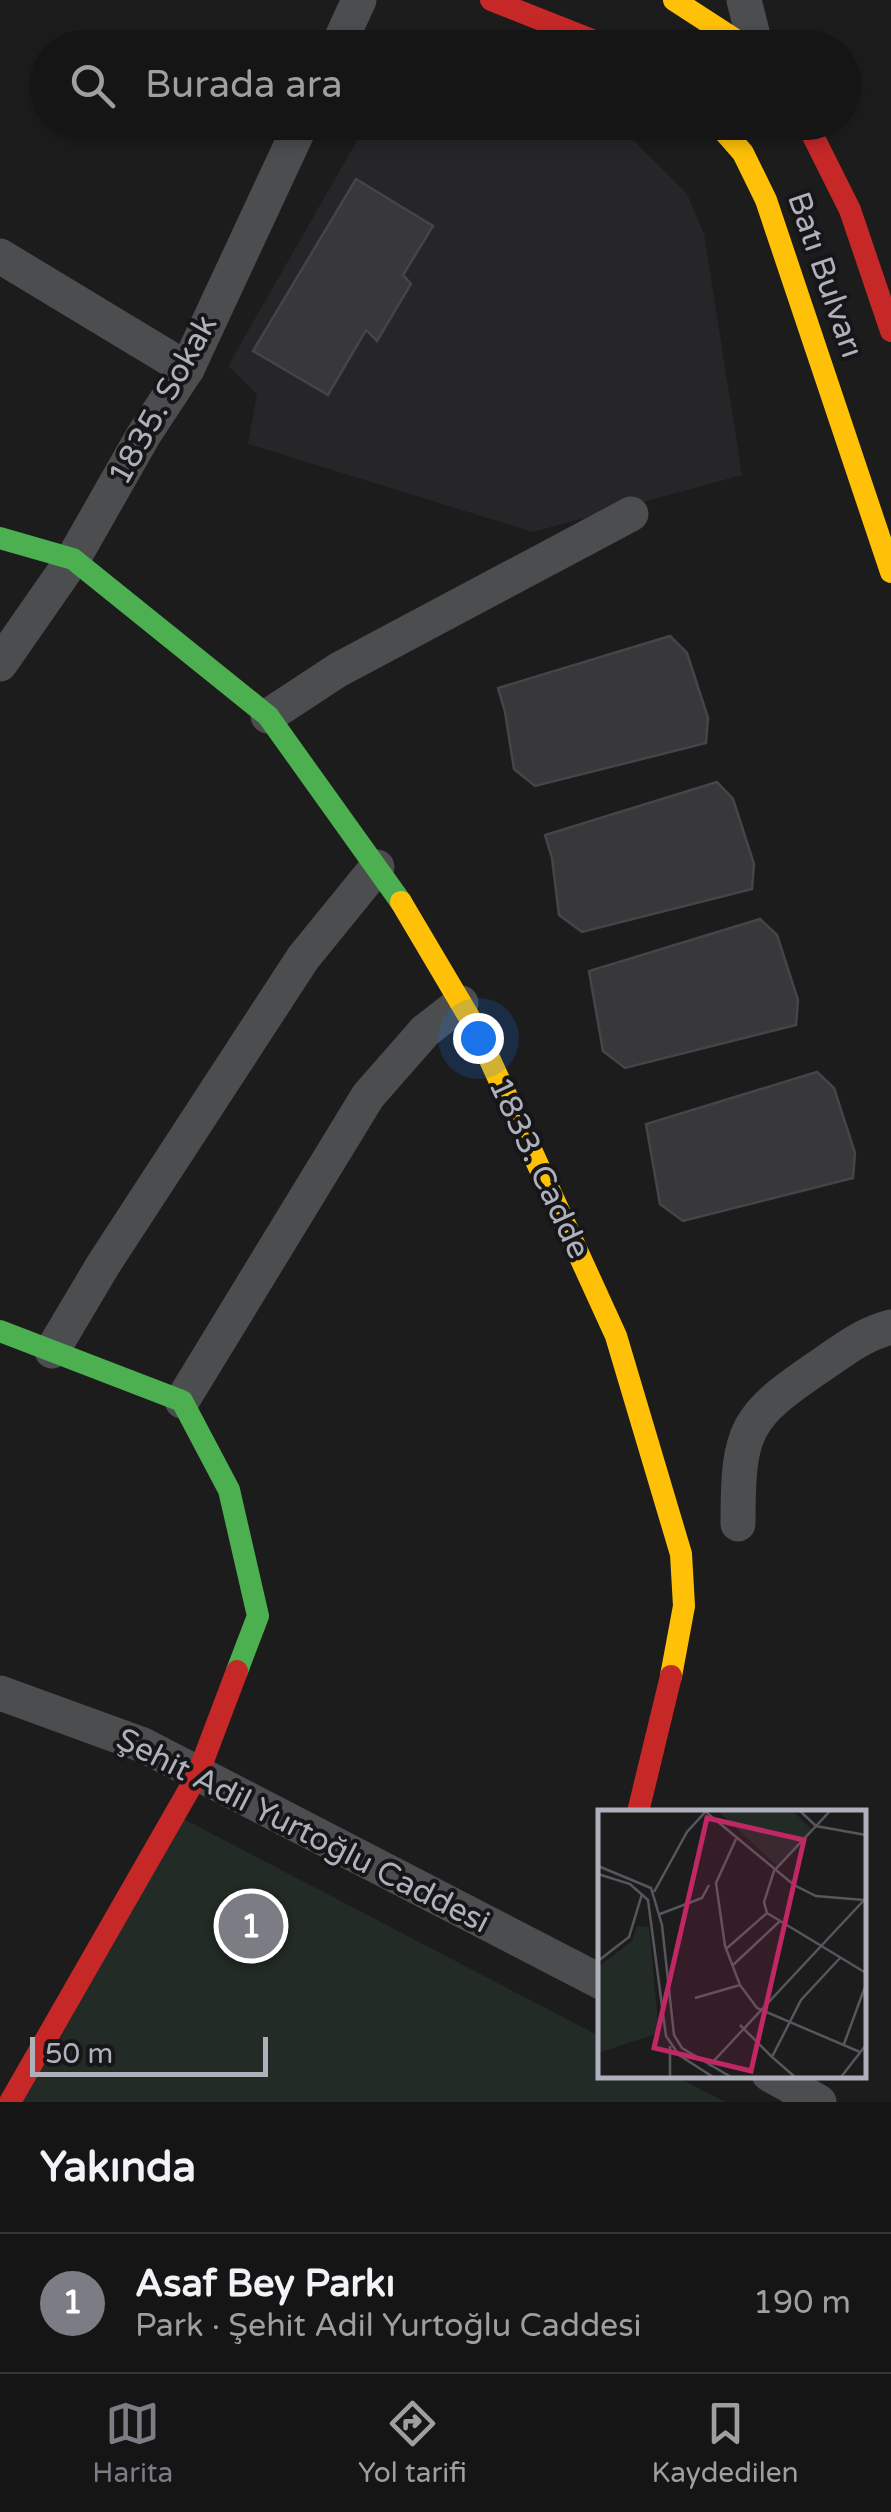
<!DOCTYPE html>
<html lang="tr">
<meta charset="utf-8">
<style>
body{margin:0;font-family:"Varela Round",sans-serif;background:#222;color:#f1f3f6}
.scale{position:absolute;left:30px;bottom:25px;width:238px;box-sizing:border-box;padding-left:10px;border:5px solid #aeb0bc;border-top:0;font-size:28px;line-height:35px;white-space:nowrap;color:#aeb0bc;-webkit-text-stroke:8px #161518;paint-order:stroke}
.you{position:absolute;left:478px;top:1038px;width:35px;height:35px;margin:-25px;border:8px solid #fff;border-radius:50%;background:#1a73e8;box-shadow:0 0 0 15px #1a73e833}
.badge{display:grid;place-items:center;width:65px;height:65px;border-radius:50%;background:#7b7c84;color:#fff;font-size:32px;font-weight:700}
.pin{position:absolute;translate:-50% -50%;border:5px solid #fff;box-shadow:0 2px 10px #0006}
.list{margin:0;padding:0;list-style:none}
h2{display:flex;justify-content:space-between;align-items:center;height:130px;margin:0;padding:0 40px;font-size:42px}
h2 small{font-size:32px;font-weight:400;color:#9d9fa0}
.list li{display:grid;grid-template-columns:65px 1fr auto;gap:30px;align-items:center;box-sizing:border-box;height:140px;padding:0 40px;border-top:2px solid #343434}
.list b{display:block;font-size:38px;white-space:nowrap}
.list p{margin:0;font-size:32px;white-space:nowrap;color:#9d9fa0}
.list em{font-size:32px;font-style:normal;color:#9d9fa0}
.icon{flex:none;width:55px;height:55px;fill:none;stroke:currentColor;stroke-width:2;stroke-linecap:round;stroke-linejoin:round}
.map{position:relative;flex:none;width:891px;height:2102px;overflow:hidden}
.search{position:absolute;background:#151515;box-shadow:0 5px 15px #0003;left:30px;right:30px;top:30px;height:110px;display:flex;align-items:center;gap:25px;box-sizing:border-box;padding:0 35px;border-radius:55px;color:#9d9fa0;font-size:38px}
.sheet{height:270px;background:#151515}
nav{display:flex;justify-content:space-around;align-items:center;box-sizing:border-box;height:140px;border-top:2px solid #343434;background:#151515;font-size:28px;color:#9d9fa0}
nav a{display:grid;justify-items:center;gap:5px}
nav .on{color:#7b7c84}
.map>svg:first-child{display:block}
.built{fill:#262628}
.green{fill:#232b26}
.building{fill:#38383a;stroke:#444548;stroke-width:2.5}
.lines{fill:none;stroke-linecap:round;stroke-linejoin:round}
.street{stroke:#4c4d4f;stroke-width:35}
.fast{stroke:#4caf50;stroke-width:22}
.slow{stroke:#ffc107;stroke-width:22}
.jam{stroke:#c62828;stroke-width:22}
.labels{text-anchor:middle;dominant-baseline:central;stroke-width:8;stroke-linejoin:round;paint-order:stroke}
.street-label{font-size:32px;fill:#aeb0bc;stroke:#161518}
.inset-road{fill:none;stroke:#56575c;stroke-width:2.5}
.view{fill:#c02765;fill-opacity:0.15;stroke:#c02765;stroke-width:5}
.inset-edge{fill:none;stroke:#aeb0bc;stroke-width:5}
</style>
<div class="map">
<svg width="891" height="2102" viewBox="0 0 891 2102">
<rect width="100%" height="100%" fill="#1c1c1c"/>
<polygon class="built" points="367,123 612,123 619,126 687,194 704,234 742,475 533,532 248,444 257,394 228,366"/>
<polygon class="green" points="176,1815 601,2037 601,2074 673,2075 725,2102 15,2102"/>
<g class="building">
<polygon points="356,179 433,226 403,275 411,284 377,341 366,330 328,395 253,351"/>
<polygon points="670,636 687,653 708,718 706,743 535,786 514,769 505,712 498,688"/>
<polygon points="717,782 733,799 754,864 752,889 582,932 559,915 552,858 545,835"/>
<polygon points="760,919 777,935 798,1000 796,1025 625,1068 603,1051 589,971"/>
<polygon points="817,1072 834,1088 855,1153 853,1178 683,1221 660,1204 646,1124"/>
</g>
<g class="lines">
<g class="street">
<polyline points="744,0 756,48"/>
<polyline points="337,48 359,0"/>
<polyline points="0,256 187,369"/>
<polyline points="0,664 73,559 143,436 187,369 302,122"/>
<polyline points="268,716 338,670 631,514"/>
<polyline points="52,1351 103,1265 303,958 377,867"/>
<polyline points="182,1401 368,1096 425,1031 461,1003"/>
<path d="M738,1524c0,-95 6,-107 85,-160 23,-16 41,-30 68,-37"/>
<polyline points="0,1693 143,1745 601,1982"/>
<polyline points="769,2074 819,2102"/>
</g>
<g class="fast">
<polyline points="0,538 73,559 268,716 401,902"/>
<polyline points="0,1331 182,1401 229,1490 258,1616 237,1671"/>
</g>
<g class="slow">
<polyline points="674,0 748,48"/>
<polyline points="716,122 743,153 766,200 891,572"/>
<polyline points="401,902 475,1027 616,1336 681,1554 684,1606 671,1676"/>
</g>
<g class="jam">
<polyline points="491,0 612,48"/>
<polyline points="806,122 850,210 891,331"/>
<polyline points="638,1812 671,1676"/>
<polyline points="10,2102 198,1774 237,1671"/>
</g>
</g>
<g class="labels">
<g class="street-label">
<text transform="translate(825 275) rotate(71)">Batı Bulvarı</text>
<text transform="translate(163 400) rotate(-61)">1835. Sokak</text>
<text transform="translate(539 1168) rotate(65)">1833. Cadde</text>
<text transform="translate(303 1831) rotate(27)">Şehit Adil Yurtoğlu Caddesi</text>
</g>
</g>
<g transform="translate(598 1810)">
<rect width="268" height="268" fill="#1c1c1c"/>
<path d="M119,0h75l20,20 -34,37zM39,116l12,1 10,106 -61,20v-86l34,-26z" fill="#232b26"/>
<path class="inset-road" d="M201,0l17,16 50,9M233,0l-57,61 -10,31 3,11 99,60M108,2l88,73 22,11 48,4M138,29l-20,44 9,63 15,39 17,23 103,44M0,56l53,22 11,37 12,110 8,13 49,29M0,64l32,10 18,16 18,136 13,19 34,22M56,82l33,-60 20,-22M62,104l42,-16 7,-13M128,139l41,-36M0,151l31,-24 13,-43M134,156l48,-45M97,188l45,-13M142,215l32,32M246,234l22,-60M72,236v31M111,256l157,-168M197,267l-23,-20 29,-57 39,-42M243,267l25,-32"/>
<path class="view" d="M109,8l97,22 -53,231 -97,-23z"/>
<rect width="268" height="268" class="inset-edge"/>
</g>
</svg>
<div class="scale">50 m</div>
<div class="you"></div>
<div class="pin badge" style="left:251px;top:1926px">1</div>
<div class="search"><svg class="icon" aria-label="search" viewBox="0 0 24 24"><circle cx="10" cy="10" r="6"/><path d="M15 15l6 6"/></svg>Burada ara</div>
</div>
<section class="sheet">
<h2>Yakında<small></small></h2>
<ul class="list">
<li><span class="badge">1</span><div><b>Asaf Bey Parkı</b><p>Park · Şehit Adil Yurtoğlu Caddesi</p></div><em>190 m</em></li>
</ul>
</section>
<nav>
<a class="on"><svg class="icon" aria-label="map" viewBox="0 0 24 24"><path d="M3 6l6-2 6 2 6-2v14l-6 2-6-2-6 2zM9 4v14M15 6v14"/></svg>Harita</a>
<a><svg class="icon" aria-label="directions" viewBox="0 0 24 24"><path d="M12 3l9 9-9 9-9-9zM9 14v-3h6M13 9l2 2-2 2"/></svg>Yol tarifi</a>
<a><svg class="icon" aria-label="saved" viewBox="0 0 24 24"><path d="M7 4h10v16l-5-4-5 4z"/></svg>Kaydedilen</a>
</nav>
